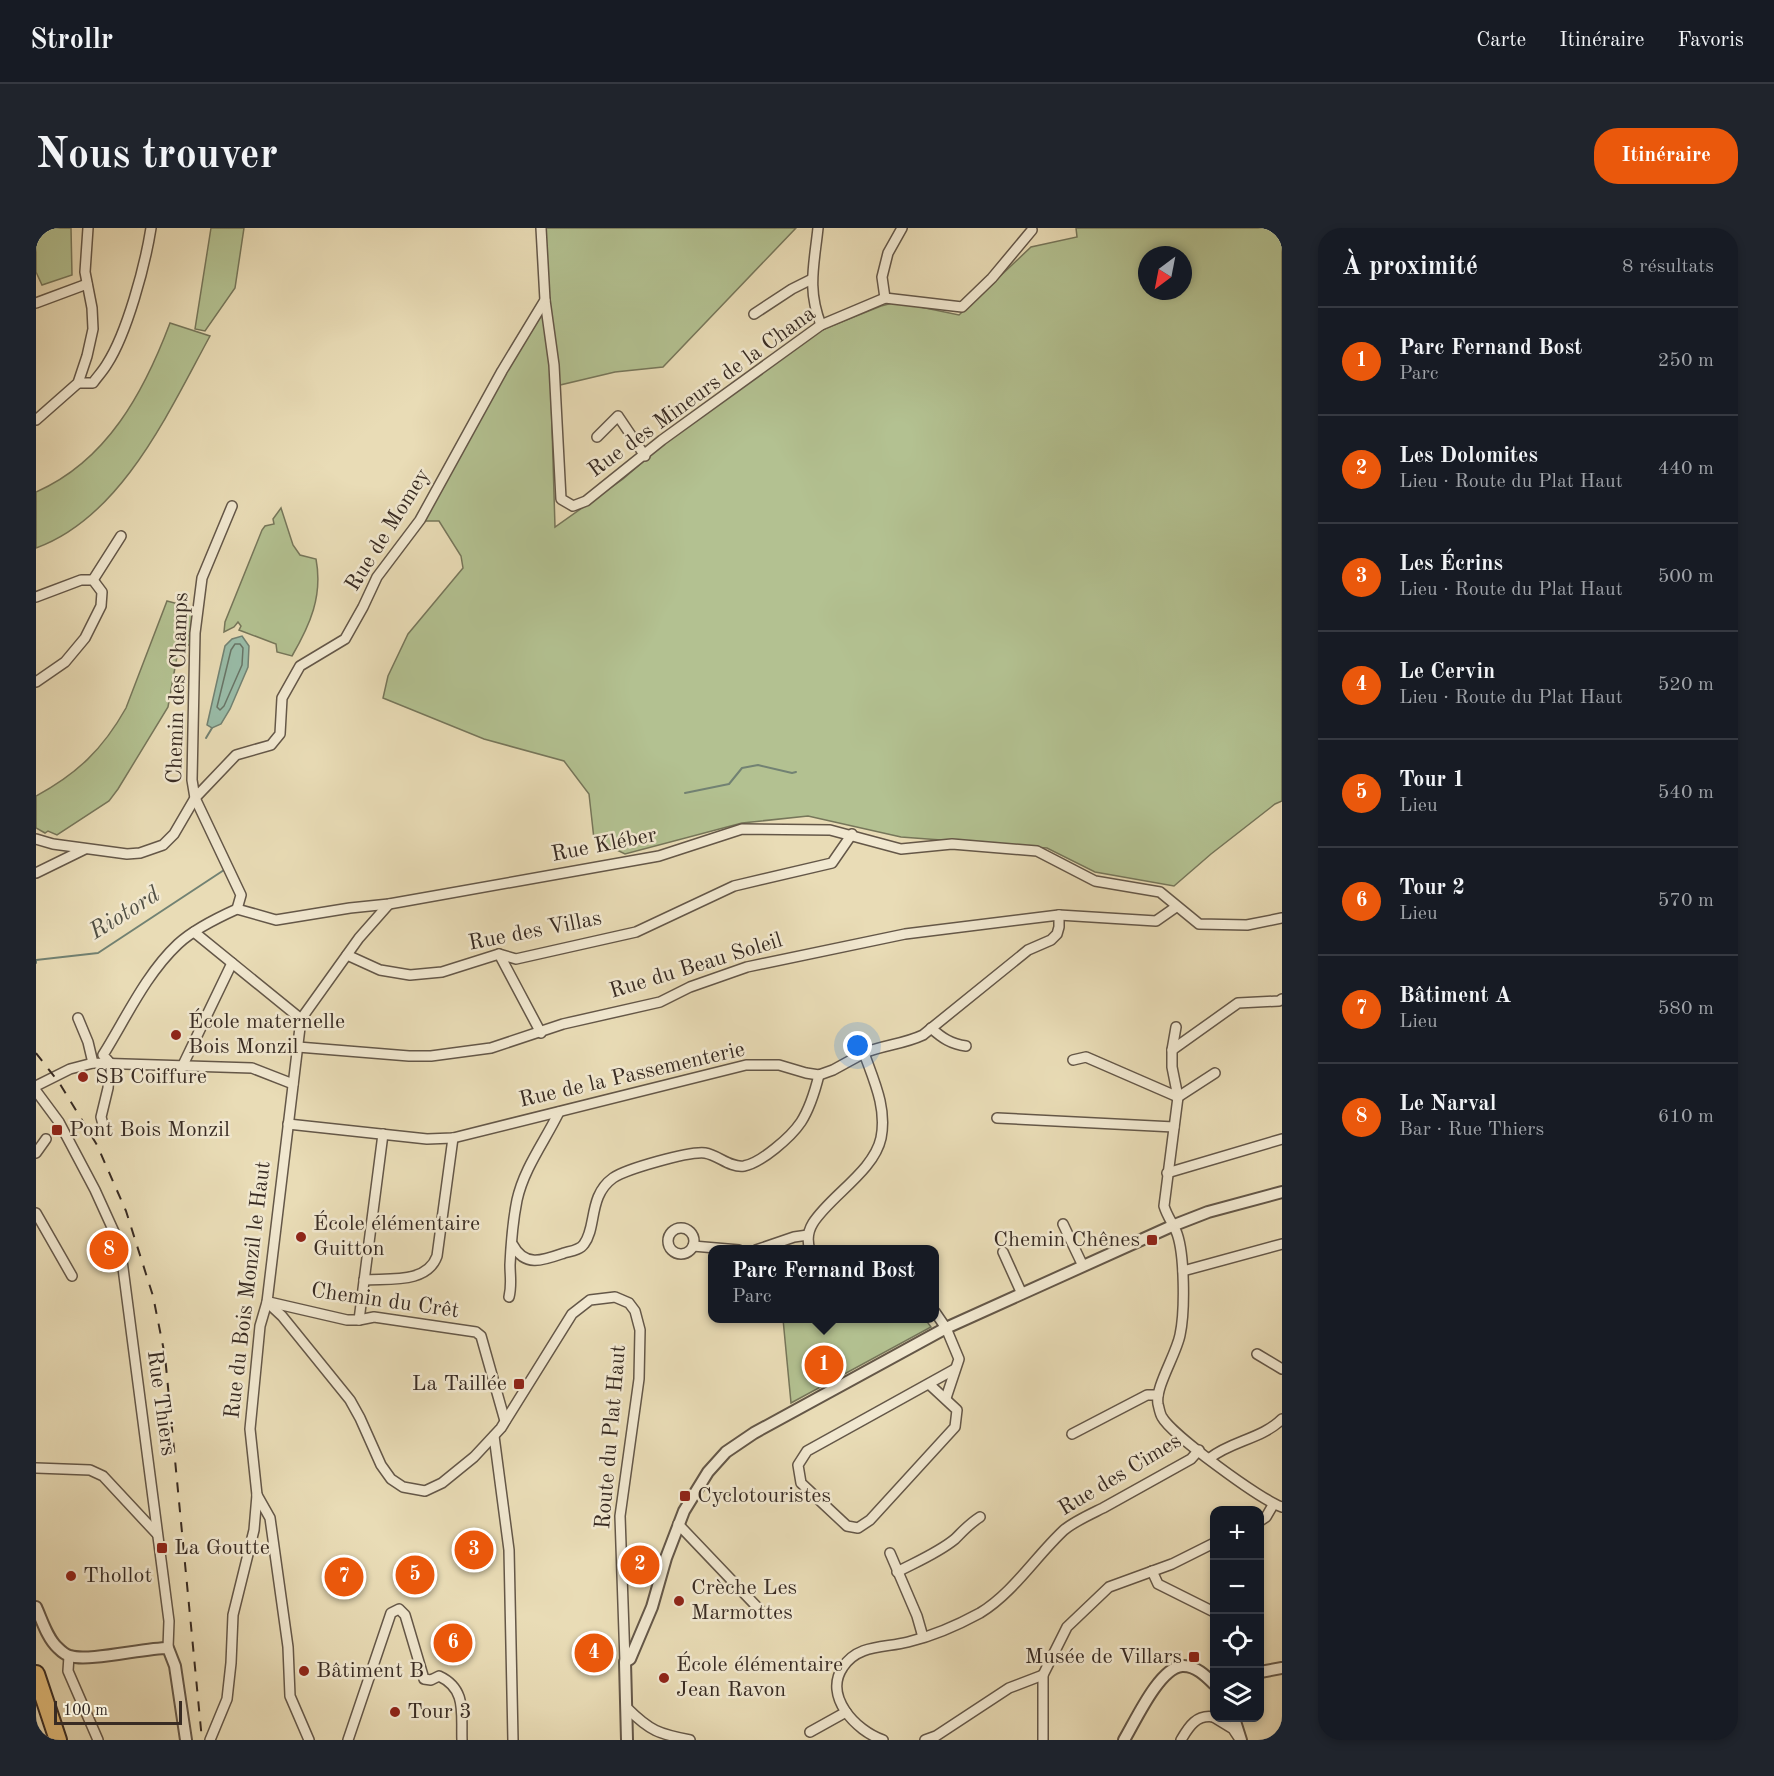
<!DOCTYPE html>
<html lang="fr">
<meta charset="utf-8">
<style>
body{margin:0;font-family:"Old Standard TT",serif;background:#20242c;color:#f1f3f6}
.controls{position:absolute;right:18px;bottom:18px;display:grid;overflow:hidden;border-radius:12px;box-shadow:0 3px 9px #0003}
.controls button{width:54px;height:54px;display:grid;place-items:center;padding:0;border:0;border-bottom:2px solid #363941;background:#171b24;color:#f1f3f6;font:30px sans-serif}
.compass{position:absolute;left:1102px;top:18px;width:54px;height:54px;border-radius:50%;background:#171b24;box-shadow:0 3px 9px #0003;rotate:212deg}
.scale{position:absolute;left:18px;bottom:15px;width:128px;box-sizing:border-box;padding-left:6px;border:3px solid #382b23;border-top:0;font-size:16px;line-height:21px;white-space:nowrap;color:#382b23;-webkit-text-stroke:4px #f1e8d0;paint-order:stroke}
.you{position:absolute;left:822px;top:818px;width:21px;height:21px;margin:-15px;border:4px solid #fff;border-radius:50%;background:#1a73e8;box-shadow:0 0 0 9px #1a73e833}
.badge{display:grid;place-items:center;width:39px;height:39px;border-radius:50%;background:#ea580c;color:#fff;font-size:20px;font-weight:700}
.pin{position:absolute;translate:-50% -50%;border:3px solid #fff;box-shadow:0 2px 6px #0006}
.popup{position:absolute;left:672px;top:1017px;width:231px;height:78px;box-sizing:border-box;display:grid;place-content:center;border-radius:12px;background:#171b24;filter:drop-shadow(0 2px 4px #0005);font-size:20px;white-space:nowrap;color:#9ea1a6}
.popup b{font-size:22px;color:#f1f3f6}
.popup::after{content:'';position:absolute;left:50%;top:100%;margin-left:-12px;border:12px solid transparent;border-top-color:#171b24}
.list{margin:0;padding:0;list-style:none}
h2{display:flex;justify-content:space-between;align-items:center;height:78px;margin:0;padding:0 24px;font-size:26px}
h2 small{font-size:20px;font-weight:400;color:#9ea1a6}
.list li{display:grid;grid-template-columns:39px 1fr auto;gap:18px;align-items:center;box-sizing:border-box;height:108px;padding:0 24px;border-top:2px solid #363941}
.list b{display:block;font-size:22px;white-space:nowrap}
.list p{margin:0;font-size:20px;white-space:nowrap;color:#9ea1a6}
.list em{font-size:20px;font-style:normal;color:#9ea1a6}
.icon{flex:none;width:33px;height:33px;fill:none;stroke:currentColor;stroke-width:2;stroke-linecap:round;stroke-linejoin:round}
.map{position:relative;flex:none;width:1246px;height:1512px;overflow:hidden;border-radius:24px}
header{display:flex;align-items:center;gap:36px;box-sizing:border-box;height:84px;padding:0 30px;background:#171b24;border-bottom:2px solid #363941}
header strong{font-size:28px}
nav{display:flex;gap:33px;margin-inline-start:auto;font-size:21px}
.intro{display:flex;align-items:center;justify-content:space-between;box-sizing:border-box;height:144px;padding:0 36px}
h1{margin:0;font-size:42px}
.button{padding:15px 27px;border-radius:24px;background:#ea580c;color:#fff;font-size:21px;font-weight:700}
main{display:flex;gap:36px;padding:0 36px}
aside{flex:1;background:#171b24;border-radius:24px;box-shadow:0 3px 9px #0003}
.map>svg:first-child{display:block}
.green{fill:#b3c191;stroke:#76765a;stroke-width:1.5;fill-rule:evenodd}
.water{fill:#99bca8;stroke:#728273;stroke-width:1.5}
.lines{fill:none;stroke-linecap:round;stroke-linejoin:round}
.shore{stroke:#687466;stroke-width:1.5}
.stream{stroke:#728273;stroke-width:2}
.minor-casing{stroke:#645748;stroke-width:12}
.tertiary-casing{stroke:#645748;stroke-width:14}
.motorway-casing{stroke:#382b23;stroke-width:20}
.minor{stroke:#f1e8d0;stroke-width:9}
.tertiary{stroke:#f1e8d0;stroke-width:10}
.motorway{stroke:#e4be7b;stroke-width:16}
.rail{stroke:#382b23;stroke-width:2;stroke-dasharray:10 10;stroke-linecap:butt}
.poi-dot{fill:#8f2418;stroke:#f1e8d0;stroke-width:2}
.labels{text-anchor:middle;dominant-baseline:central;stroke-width:5;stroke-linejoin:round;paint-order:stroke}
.street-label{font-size:22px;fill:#382b23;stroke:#f1e8d0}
.poi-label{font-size:22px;fill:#382b23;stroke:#f1e8d0;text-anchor:start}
.water-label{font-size:24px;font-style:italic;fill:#504f44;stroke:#f1e8d0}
</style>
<header>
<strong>Strollr</strong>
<nav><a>Carte</a><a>Itinéraire</a><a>Favoris</a></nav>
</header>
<div class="intro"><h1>Nous trouver</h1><a class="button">Itinéraire</a></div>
<main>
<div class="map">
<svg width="1246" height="1512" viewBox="0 0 1246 1512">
<rect width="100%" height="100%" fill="#e9dcb6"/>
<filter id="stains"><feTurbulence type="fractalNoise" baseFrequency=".00333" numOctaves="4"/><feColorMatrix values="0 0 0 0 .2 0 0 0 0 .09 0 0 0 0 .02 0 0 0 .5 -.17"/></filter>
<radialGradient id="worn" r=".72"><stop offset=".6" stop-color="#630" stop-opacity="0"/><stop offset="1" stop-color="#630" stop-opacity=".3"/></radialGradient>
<g class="green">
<polygon points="0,0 35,0 36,47 6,57 0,44"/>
<polygon points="175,0 208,0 199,60 169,103 159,101"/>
<polygon points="507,0 760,0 627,139 579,144 524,157 509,72"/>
<path d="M1040,0h206v573l-7,3 -64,50 -37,32 -79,-14 -48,-24 -146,-11 -93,-21 -66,7 -117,31 -31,-15 -5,-45 -25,-33 -80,-22 -101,-41 5,-22 20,-42 55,-66 -2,-12 -22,-35h-16l87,-158 24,-40 10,-9 5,14 6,199 68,-48 51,-44 145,-104 62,-25 15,-4 63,13 72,-68 46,-10zM1111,27h36v36h-36z"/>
<path d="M134,95l40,13c-41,75 -88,181 -174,212v-56c71,-31 108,-100 134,-169z"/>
<path d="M245,280l12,37 7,10 16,4c7,37 -6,66 -24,97l-15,-4 -1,-8 -37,-14 2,-4 -3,-4 -4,5 -10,5 1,-10 37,-92 3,-4 9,-2 -1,-5z"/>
<path d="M131,373l27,7 -3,37h-12l-11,62 -50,82 -9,12 -52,34 -9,-4 -3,2 -9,-5v-32c41,-22 67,-47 90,-88z"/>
<polygon points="747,1091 889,1091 895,1099 755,1175"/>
</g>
<polygon class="water" points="206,408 213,418 212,439 194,481 185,496 176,500 171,497 189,418 196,411"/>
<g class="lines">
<polygon class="shore" points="199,416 204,416 207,420 206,437 188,478 184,482 181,479 195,422"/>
<g class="stream">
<polyline points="170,510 176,500"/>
<polyline points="649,565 693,556 706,540 722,537 756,545 760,544"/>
<polyline points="0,735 0,732 62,725 188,642"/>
</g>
<g class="minor-casing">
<g id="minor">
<path d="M782,0c-4,38 -11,61 3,97"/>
<polyline points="849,70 846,49 852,25 866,0"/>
<polyline points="509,72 518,137 525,271 537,278 550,273 626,212 785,97 849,70 926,79 956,50 996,2"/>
<polyline points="0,75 51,56"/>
<polyline points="718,86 756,61 776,51"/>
<path d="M42,155h15c4,-6 10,-12 14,-19 20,-31 38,-98 44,-136"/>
<polyline points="0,192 42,155 51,128 57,101 56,80 49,44 52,0"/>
<polyline points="561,209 582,188 609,228"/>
<polyline points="196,278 166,350 159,405 156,552 159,570 205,667 201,681"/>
<polyline points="57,352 85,308"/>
<polyline points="0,369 45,352 57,352 66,364 65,378 49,410 29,434 0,454"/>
<polyline points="0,611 17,616 91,626 104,625 127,617 138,606 159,570 200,527 235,517 244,506 246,470 264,438 309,411 327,379 341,349 384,292 466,143 509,72 505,0"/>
<polyline points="0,645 49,621"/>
<polyline points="158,704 265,791"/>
<polyline points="463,726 505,805"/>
<polyline points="311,727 344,742 374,747 406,744 463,726 480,731 600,704 698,658 796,635 816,606"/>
<polyline points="42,790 52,814 57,835 216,840 257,856"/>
<path d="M1140,799l-4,23v17l6,30 -14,109c3,10 8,16 12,25 9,21 9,81 4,104 -4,20 -25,52 -22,69 1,4 2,10 4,13 10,18 100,84 120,90"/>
<path d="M895,800c11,10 20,16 35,18"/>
<polyline points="262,819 373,828 395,828 455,820 527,796 624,774 654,759 711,739 869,706 1023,687 1120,693 1140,679"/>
<polyline points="1136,822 1202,775 1243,773 1246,771"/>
<path d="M828,825c20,-8 40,-9 59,-18l105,-85 23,-10 6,-6 2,-7v-12"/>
<polyline points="1037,832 1050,829 1142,869 1179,845"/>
<path d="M74,835l-7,-8c23,-37 43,-81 75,-111 16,-15 39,-26 59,-35l39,11 74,-12 39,-4 270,-48 83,-27 88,1 71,19 51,-5 85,7 58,30 65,11 39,32 48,1 35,-7"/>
<polyline points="146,839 196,735"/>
<polyline points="0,858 34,841 57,835"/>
<polyline points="0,863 23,894 59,962 84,1017 133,1393 132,1420"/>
<polyline points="961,890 1138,899"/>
<path d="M252,896l139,15 26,-1 293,-73h33l27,8 13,2 14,-5 31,-17c10,28 23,55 17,85 -7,33 -51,58 -68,85 -5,8 -6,18 -3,27"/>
<polyline points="69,904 65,889 72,860 74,835"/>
<polyline points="0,925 10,911"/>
<polyline points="1131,945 1246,911"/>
<polyline points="0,985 36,1048"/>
<polyline points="1027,996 1047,1038"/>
<circle cx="645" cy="1013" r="13"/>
<path d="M477,1017c12,23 31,15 51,8 7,-2 16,-3 20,-9 13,-17 4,-48 29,-66 13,-9 76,-27 92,-25 13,2 25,15 39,13 17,-3 47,-29 57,-44 9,-14 14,-31 18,-47"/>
<polyline points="657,1018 703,1022"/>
<polyline points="720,1022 758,1009 772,1007"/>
<polyline points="967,1024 986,1066"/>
<polyline points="1147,1043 1246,1016"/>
<path d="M328,1052c25,-2 63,4 73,-24l16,-118"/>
<path d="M473,1069c3,-12 1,-21 1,-32 1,-21 3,-45 7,-65 7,-32 28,-59 42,-88"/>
<polyline points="231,1074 246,1088 314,1172 324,1190 345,1237 355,1251 367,1259 389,1263 406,1255 438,1229 465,1200 536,1086 554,1072 579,1069 593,1075 599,1083 604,1102 603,1151 584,1288 589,1434"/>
<polyline points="233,1074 311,1092 323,1092 338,1089 440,1104 445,1108 469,1193"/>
<polyline points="899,1084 910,1100 923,1131 910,1170"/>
<polyline points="323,1092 347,906"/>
<polyline points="1221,1126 1246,1141"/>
<polyline points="893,1156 921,1182 919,1199 834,1292 822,1300 811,1298 765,1255 762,1237 771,1223 919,1141"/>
<polyline points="1036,1206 1111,1167 1122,1167"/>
<polyline points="458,1208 473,1322 477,1512"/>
<path d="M1174,1230c21,-17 52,-19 72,-39"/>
<polyline points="0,1240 54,1242 67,1248 121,1306"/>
<polyline points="221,1267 234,1290 252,1419 254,1468 273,1512"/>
<polyline points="1224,1293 1230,1289 1237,1277"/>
<polyline points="642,1296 725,1383"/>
<polyline points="854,1325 881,1388 887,1409"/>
<polyline points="1116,1343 1122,1356 1178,1384"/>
<path d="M861,1344c19,-10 41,-19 58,-33 9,-9 14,-15 25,-22"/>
<polyline points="33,1428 32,1443 62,1512"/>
<path d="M591,1480c23,23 32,26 63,32"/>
<polyline points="1179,1490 1197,1501 1203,1510"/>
<polyline points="774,1504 810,1484"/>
<polyline points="174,1512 191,1471 195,1435 197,1387 218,1302 221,1267 214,1201 224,1098 231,1074 265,791 323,710 353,676"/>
<path d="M312,1512l43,-127 8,-4 6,6 19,64 7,1 8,-4c28,13 22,37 23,64"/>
<path d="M847,1512c-27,-9 -60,-44 -40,-73 15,-23 42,-19 65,-25 25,-6 50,-17 72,-29 33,-20 56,-57 84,-83 11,-9 27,-16 39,-22 30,-17 59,-33 88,-49l8,-9"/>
<polyline points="889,1512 900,1508 973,1460 1007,1447"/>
<polyline points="1007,1512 1007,1447 1031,1399 1073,1359 1136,1336 1178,1315"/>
<path d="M1145,1512c8,-14 16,-26 33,-23"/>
</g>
</g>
<g class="tertiary-casing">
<g id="tertiary">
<path d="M0,1379c6,13 11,31 22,41 3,3 8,7 12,8 18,6 74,-8 98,-8l7,18 11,74"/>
<polyline points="1224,1444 1246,1440"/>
<polyline points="1198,1490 1205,1512"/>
<polyline points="591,1512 589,1434 594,1431 616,1379 630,1330 648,1283 672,1244 690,1224 718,1205 910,1100 1136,998 1172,984 1246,964"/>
<path d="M1088,1512c11,-18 35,-72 58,-74 13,-1 24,10 32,18"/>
</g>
</g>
<g class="motorway-casing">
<polyline id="motorway" points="0,1446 22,1512"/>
</g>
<use href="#minor" class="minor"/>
<use href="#tertiary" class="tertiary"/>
<use href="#motorway" class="motorway"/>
<polyline class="rail" points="0,825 24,856 61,917 90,983 117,1068 129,1128 166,1512"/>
</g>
<g class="poi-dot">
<circle cx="140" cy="807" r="6"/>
<circle cx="47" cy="849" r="6"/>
<rect x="15" y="896" width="12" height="12" rx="3"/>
<circle cx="265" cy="1009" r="6"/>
<rect x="1110" y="1006" width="12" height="12" rx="3"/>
<rect x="477" y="1150" width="12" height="12" rx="3"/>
<rect x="643" y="1262" width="12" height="12" rx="3"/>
<rect x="120" y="1314" width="12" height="12" rx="3"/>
<circle cx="35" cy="1348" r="6"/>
<circle cx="643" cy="1373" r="6"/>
<rect x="1152" y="1423" width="12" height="12" rx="3"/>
<circle cx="268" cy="1443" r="6"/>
<circle cx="628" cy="1450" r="6"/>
<circle cx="359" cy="1484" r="6"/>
</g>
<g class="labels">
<g class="street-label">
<text transform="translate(666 164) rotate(-36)">Rue des Mineurs de la Chana</text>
<text transform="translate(352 302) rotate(-58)">Rue de Momey</text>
<text transform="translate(142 460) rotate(-88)">Chemin des Champs</text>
<text transform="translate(568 617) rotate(-11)">Rue Kléber</text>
<text transform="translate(499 703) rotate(-11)">Rue des Villas</text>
<text transform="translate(660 738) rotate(-17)">Rue du Beau Soleil</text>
<text transform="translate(596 847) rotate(-13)">Rue de la Passementerie</text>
<text transform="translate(212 1062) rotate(-83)">Rue du Bois Monzil le Haut</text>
<text transform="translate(349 1073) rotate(8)">Chemin du Crêt</text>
<text transform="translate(125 1175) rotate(82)">Rue Thiers</text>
<text transform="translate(575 1209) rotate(-85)">Route du Plat Haut</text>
<text transform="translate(1084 1247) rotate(-31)">Rue des Cimes</text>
</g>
<g class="poi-label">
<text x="152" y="794">École maternelle<tspan x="152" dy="25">Bois Monzil</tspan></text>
<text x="59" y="849">SB Coiffure</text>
<text x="33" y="902">Pont Bois Monzil</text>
<text x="277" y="996">École élémentaire<tspan x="277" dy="25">Guitton</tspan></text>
<text x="1104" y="1012" text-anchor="end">Chemin Chênes</text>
<text x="471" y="1156" text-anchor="end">La Taillée</text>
<text x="661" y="1268">Cyclotouristes</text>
<text x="138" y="1320">La Goutte</text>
<text x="47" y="1348">Thollot</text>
<text x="655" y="1360">Crèche Les<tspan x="655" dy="25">Marmottes</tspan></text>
<text x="1146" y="1429" text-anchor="end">Musée de Villars</text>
<text x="640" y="1437">École élémentaire<tspan x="640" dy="25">Jean Ravon</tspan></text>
<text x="280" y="1443">Bâtiment B</text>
<text x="371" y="1484">Tour 3</text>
</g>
<g class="water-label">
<text transform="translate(89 686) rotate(-32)">Riotord</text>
</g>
</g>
<rect width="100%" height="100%" filter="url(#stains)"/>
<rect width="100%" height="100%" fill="url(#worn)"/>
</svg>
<div class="controls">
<button>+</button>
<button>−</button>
<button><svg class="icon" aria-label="locate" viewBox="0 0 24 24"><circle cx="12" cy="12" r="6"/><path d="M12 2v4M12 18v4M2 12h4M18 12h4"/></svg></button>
<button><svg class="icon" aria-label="layers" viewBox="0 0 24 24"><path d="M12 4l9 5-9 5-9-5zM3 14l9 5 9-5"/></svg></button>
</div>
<svg class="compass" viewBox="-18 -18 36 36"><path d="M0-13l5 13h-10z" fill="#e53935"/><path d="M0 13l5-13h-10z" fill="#9ea1a6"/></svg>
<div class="scale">100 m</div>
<div class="you"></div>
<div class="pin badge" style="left:788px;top:1137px">1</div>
<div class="popup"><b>Parc Fernand Bost</b>Parc</div>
<div class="pin badge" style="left:604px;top:1337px">2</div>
<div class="pin badge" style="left:438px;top:1322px">3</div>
<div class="pin badge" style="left:558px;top:1425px">4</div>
<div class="pin badge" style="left:379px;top:1347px">5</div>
<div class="pin badge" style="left:417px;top:1415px">6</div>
<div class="pin badge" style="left:308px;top:1349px">7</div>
<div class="pin badge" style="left:73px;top:1022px">8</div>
</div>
<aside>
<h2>À proximité<small>8 résultats</small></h2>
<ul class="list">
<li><span class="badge">1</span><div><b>Parc Fernand Bost</b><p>Parc</p></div><em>250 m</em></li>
<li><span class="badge">2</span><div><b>Les Dolomites</b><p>Lieu · Route du Plat Haut</p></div><em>440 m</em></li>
<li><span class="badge">3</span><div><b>Les Écrins</b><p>Lieu · Route du Plat Haut</p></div><em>500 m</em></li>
<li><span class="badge">4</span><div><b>Le Cervin</b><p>Lieu · Route du Plat Haut</p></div><em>520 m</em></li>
<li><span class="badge">5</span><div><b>Tour 1</b><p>Lieu</p></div><em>540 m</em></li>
<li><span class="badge">6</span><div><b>Tour 2</b><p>Lieu</p></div><em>570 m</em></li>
<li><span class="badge">7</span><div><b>Bâtiment A</b><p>Lieu</p></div><em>580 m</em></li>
<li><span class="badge">8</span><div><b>Le Narval</b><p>Bar · Rue Thiers</p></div><em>610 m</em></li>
</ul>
</aside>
</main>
